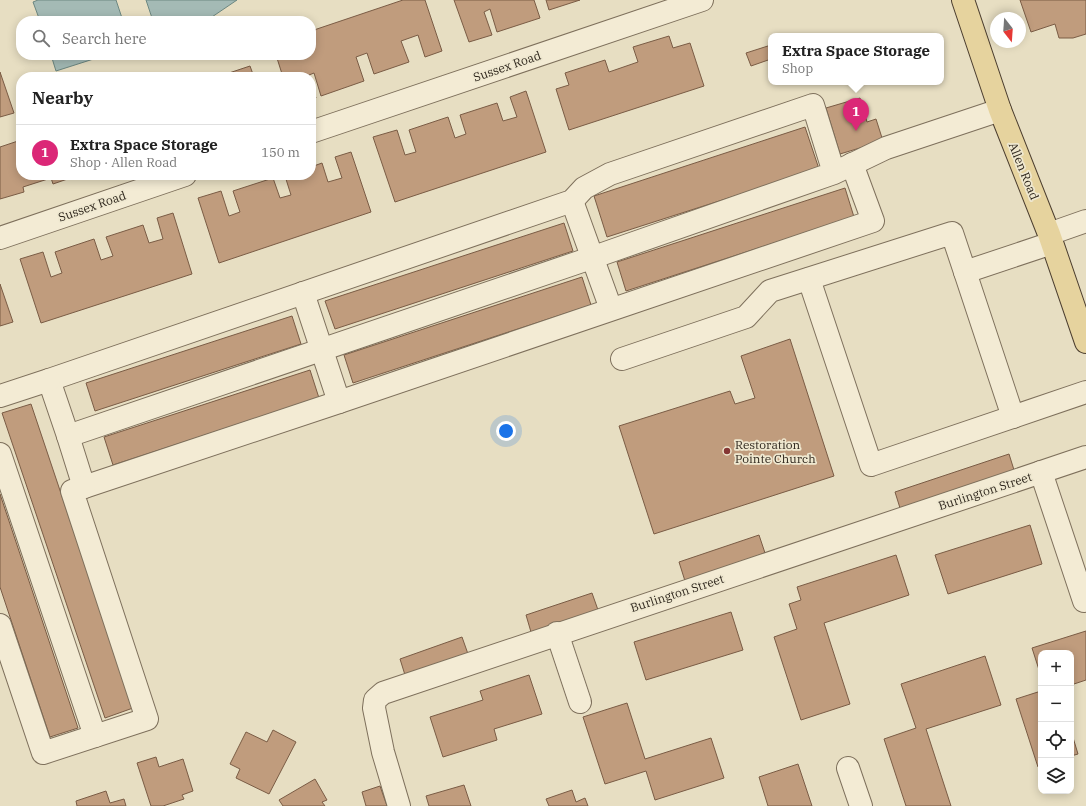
<!DOCTYPE html>
<meta charset="utf-8">
<style>
body{margin:0;font-family:"IBM Plex Serif",serif;background:#f2f2f2;color:#222}
.controls{position:absolute;right:12px;bottom:12px;display:grid;overflow:hidden;border-radius:8px;box-shadow:0 2px 10px #0003}
.controls button{width:36px;height:36px;display:grid;place-items:center;padding:0;border:0;border-bottom:1px solid #e0e0e0;background:#fff;color:#222;font:20px sans-serif}
.compass{position:absolute;left:990px;top:12px;width:36px;height:36px;border-radius:50%;background:#fff;box-shadow:0 2px 10px #0003;rotate:163deg}
.you{position:absolute;left:506px;top:431px;width:14px;height:14px;margin:-10px;border:3px solid #fff;border-radius:50%;background:#1a73e8;box-shadow:0 0 0 6px #1a73e833}
.badge{display:grid;place-items:center;width:26px;height:26px;border-radius:50%;background:#db2777;color:#fff;font-size:13px;font-weight:700}
.pin{position:absolute;translate:-50% -33px;filter:drop-shadow(0 1px 2px #0008)}
.pin::after{content:'';position:absolute;top:21px;width:14px;height:12px;background:inherit;clip-path:polygon(0 0,100% 0,50% 100%)}
.popup{position:absolute;left:768px;top:33px;width:176px;height:52px;box-sizing:border-box;display:grid;place-content:center;border-radius:8px;background:#fff;filter:drop-shadow(0 1px 3px #0005);font-size:13px;white-space:nowrap;color:#767676}
.popup b{font-size:15px;color:#222}
.popup::after{content:'';position:absolute;left:50%;top:100%;margin-left:-8px;border:8px solid transparent;border-top-color:#fff}
.list{margin:0;padding:0;list-style:none}
h2{display:flex;justify-content:space-between;align-items:center;height:52px;margin:0;padding:0 16px;font-size:17px}
h2 small{font-size:13px;font-weight:400;color:#767676}
.list li{display:grid;grid-template-columns:26px 1fr auto;gap:12px;align-items:center;box-sizing:border-box;height:56px;padding:0 16px;border-top:1px solid #e0e0e0}
.list b{display:block;font-size:15px;white-space:nowrap}
.list p{margin:0;font-size:13px;white-space:nowrap;color:#767676}
.list em{font-size:13px;font-style:normal;color:#767676}
.icon{flex:none;width:22px;height:22px;fill:none;stroke:currentColor;stroke-width:2;stroke-linecap:round;stroke-linejoin:round}
.map{position:relative;flex:none;width:1086px;height:806px;overflow:hidden}
.search{position:absolute;background:#fff;box-shadow:0 2px 10px #0003;left:16px;top:16px;width:300px;height:44px;display:flex;align-items:center;gap:10px;box-sizing:border-box;padding:0 14px;border-radius:16px;color:#767676;font-size:15px}
.panel{position:absolute;background:#fff;box-shadow:0 2px 10px #0003;left:16px;top:72px;width:300px;height:108px;border-radius:16px}
.map>svg:first-child{display:block}
.water{fill:#a4bab5;stroke:#6c8781}
.building{fill:#c09c7d;stroke:#7a5c45}
.lines{fill:none;stroke-linecap:round;stroke-linejoin:round}
.minor-casing{stroke:#7e705c;stroke-width:24}
.major-casing{stroke:#4c3e2f;stroke-width:24}
.minor{stroke:#f3ebd4;stroke-width:22}
.major{stroke:#e6d39e;stroke-width:22}
.poi-dot{fill:#853734;stroke:#efe8d0;stroke-width:1.5}
.labels{text-anchor:middle;dominant-baseline:central;stroke-width:3.5;stroke-linejoin:round;paint-order:stroke}
.street-label{font-size:12px;fill:#30281e;stroke:#efe8d0}
.poi-label{font-size:12px;fill:#30281e;stroke:#efe8d0;text-anchor:start}
</style>
<div class="map">
<svg width="1086" height="806" viewBox="0 0 1086 806">
<rect width="100%" height="100%" fill="#e7dec2"/>
<g class="water">
<polygon points="38,0 116,0 123,21 40,21 33,2"/>
<polygon points="146,0 237,0 206,21 153,21"/>
<polygon points="51,55 106,55 56,71"/>
</g>
<g class="building">
<polygon points="403,0 425,0 442,51 425,57 418,35 401,41 409,62 374,74 367,53 356,57 364,81 321,96 314,73 309,75 309,77 283,77 276,55 311,55 311,31"/>
<polygon points="454,0 534,0 540,18 497,32 490,9 484,12 492,35 469,42"/>
<polygon points="546,0 580,0 549,10"/>
<polygon points="1020,0 1086,0 1086,34 1073,38 1059,38 1055,24 1031,32"/>
<polygon points="669,36 673,48 690,43 704,86 569,130 556,89 569,85 565,73 605,60 609,72 638,62 633,47"/>
<polygon points="771,45 771,59 751,66 746,53"/>
<polygon points="250,66 254,77 217,77"/>
<polygon points="0,72 14,113 0,117"/>
<polygon points="311,83 316,98 311,100"/>
<polygon points="526,91 546,152 395,202 373,137 397,130 405,155 416,152 409,130 448,117 455,138 466,134 460,115 497,103 503,121 517,117 510,97"/>
<polygon points="860,98 867,122 876,119 883,141 840,154 826,108"/>
<polygon points="805,127 819,169 607,237 594,196"/>
<polygon points="21,140 21,175 79,175 53,184 51,178 23,187 24,192 0,199 0,147"/>
<polygon points="351,152 371,212 219,263 198,198 221,191 229,216 240,212 233,191 273,178 280,198 291,195 285,176 311,175 311,167 322,163 328,182 342,178 335,157"/>
<polygon points="845,188 854,217 626,291 617,262"/>
<polygon points="173,213 192,274 41,323 20,259 43,252 51,277 62,273 55,252 94,239 101,260 113,256 106,237 143,225 149,243 163,239 157,218"/>
<polygon points="564,223 573,251 335,329 325,301"/>
<polygon points="582,277 591,305 353,383 344,355"/>
<polygon points="0,284 13,322 0,326"/>
<polygon points="292,316 301,344 95,411 86,383"/>
<polygon points="790,339 834,476 654,534 619,426 730,391 735,404 755,398 741,356"/>
<polygon points="310,370 319,398 113,465 104,437"/>
<polygon points="31,404 133,708 105,718 2,413"/>
<polygon points="1009,454 1014,470 900,508 895,492"/>
<polygon points="0,494 78,728 50,737 0,587"/>
<polygon points="1030,525 1042,564 948,594 935,555"/>
<polygon points="759,535 765,553 685,581 679,562"/>
<polygon points="896,555 909,595 824,623 850,704 801,720 774,637 797,629 789,604 801,600 797,587"/>
<polygon points="592,593 598,610 531,632 526,615"/>
<polygon points="731,612 743,650 646,680 634,642"/>
<polygon points="1086,631 1086,680 1071,685 1071,653 1041,653 1041,676 1032,648"/>
<polygon points="462,637 468,654 405,675 400,659"/>
<polygon points="985,656 1001,705 926,729 951,806 906,806 884,739 916,728 901,684"/>
<polygon points="529,675 542,714 494,729 497,740 443,757 430,717 483,700 480,691"/>
<polygon points="1041,691 1041,766 1038,767 1016,699"/>
<polygon points="627,703 645,759 711,738 724,778 655,800 646,771 605,784 583,717"/>
<polygon points="273,730 296,742 269,794 236,778 240,769 230,764 246,732 267,742"/>
<polygon points="1071,731 1078,754 1071,756"/>
<polygon points="156,757 159,767 183,759 193,791 182,795 184,799 163,806 151,806 137,763"/>
<polygon points="798,764 812,806 768,806 759,777"/>
<polygon points="315,779 327,800 322,802 325,806 283,806 279,800"/>
<polygon points="464,785 471,806 429,806 426,796"/>
<polygon points="380,786 387,806 366,806 362,792"/>
<polygon points="572,790 576,802 585,798 588,806 549,806 546,799"/>
<polygon points="106,791 110,803 124,799 126,806 77,806 76,801"/>
</g>
<g class="lines">
<g class="minor-casing">
<g id="minor">
<polyline points="311,132 702,0"/>
<polyline points="834,173 813,105 610,174 584,188 572,201 49,380 68,436 594,257 834,173 886,148 1000,110"/>
<polyline points="572,201 611,309"/>
<polyline points="1049,234 1086,221"/>
<polyline points="0,238 185,175"/>
<polyline points="965,272 1013,417"/>
<polyline points="809,279 871,465 1086,392"/>
<polyline points="303,293 339,402"/>
<polyline points="622,359 746,317 770,291 952,233 965,272 1052,243"/>
<polyline points="0,396 49,380"/>
<polyline points="68,436 84,487 339,402 873,221 852,164"/>
<polyline points="0,454 95,736"/>
<polyline points="1041,472 1084,601"/>
<polyline points="0,625 43,753 147,719 72,491 84,487"/>
<polyline points="557,633 580,702"/>
<polyline points="848,768 861,806"/>
<polyline points="399,806 383,752 374,708 375,700 383,693 1086,457"/>
</g>
</g>
<g class="major-casing">
<polyline id="major" points="963,0 1000,110 1049,234 1086,342"/>
</g>
<use href="#minor" class="minor"/>
<use href="#major" class="major"/>
</g>
<circle class="poi-dot" cx="727" cy="451" r="4"/>
<g class="labels">
<g class="street-label">
<text transform="translate(507 66) rotate(-19)">Sussex Road</text>
<text transform="translate(1024 171) rotate(68)">Allen Road</text>
<text transform="translate(92 206) rotate(-19)">Sussex Road</text>
<text transform="translate(985 491) rotate(-18)">Burlington Street</text>
<text transform="translate(677 593) rotate(-18)">Burlington Street</text>
</g>
<g class="poi-label">
<text x="735" y="444">Restoration<tspan x="735" dy="14">Pointe Church</tspan></text>
</g>
</g>
</svg>
<div class="controls">
<button>+</button>
<button>−</button>
<button><svg class="icon" aria-label="locate" viewBox="0 0 24 24"><circle cx="12" cy="12" r="6"/><path d="M12 2v4M12 18v4M2 12h4M18 12h4"/></svg></button>
<button><svg class="icon" aria-label="layers" viewBox="0 0 24 24"><path d="M12 4l9 5-9 5-9-5zM3 14l9 5 9-5"/></svg></button>
</div>
<svg class="compass" viewBox="-18 -18 36 36"><path d="M0-13l5 13h-10z" fill="#e53935"/><path d="M0 13l5-13h-10z" fill="#767676"/></svg>
<div class="you"></div>
<div class="pin badge" style="left:856px;top:131px">1</div>
<div class="popup"><b>Extra Space Storage</b>Shop</div>
<div class="search"><svg class="icon" aria-label="search" viewBox="0 0 24 24"><circle cx="10" cy="10" r="6"/><path d="M15 15l6 6"/></svg>Search here</div>
<section class="panel">
<h2>Nearby<small></small></h2>
<ul class="list">
<li><span class="badge">1</span><div><b>Extra Space Storage</b><p>Shop · Allen Road</p></div><em>150 m</em></li>
</ul>
</section>
</div>
